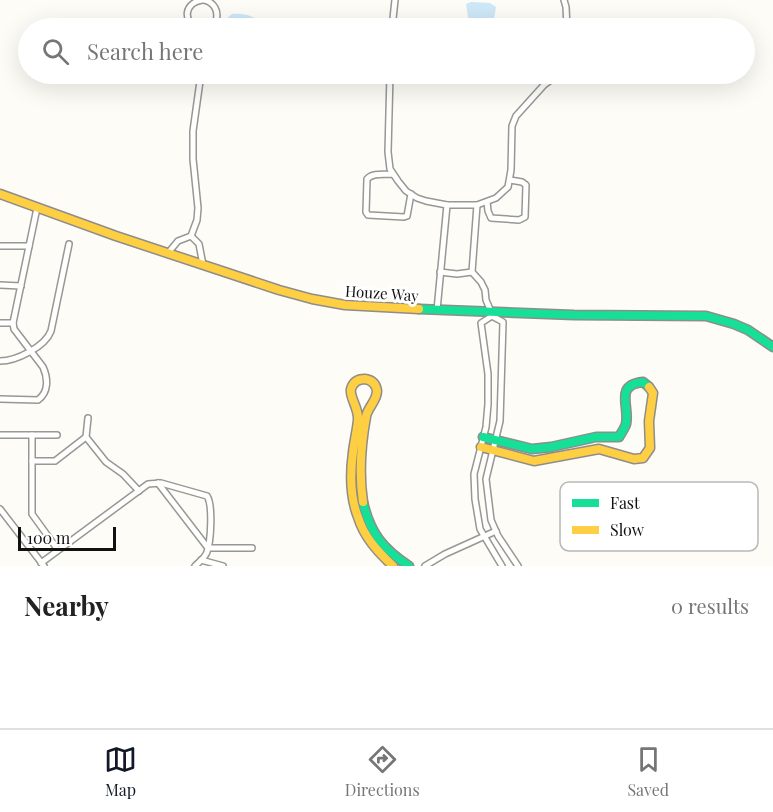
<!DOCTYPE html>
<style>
body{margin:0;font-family:"Playfair Display",serif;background:#f2f2f2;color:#222}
.scale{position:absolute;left:18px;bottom:15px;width:98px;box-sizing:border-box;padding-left:6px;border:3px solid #111;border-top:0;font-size:16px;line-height:21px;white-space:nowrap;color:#111;-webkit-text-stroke:4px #fff;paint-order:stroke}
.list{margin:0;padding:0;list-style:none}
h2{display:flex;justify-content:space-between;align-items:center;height:78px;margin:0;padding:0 24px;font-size:26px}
h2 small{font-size:20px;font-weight:400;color:#767676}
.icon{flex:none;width:33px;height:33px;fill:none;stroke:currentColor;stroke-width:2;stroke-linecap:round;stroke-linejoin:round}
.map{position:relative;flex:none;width:773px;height:566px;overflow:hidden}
.search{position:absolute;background:#fff;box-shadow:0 6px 24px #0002;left:18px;right:18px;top:18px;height:66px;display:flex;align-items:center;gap:15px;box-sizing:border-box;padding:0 21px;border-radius:33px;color:#767676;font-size:22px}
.sheet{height:162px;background:#fff}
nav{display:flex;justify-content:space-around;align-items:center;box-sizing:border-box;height:84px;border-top:2px solid #e0e0e0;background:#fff;font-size:16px;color:#767676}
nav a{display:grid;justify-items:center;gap:3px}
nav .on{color:#111827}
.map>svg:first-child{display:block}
.water{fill:#cde8f7}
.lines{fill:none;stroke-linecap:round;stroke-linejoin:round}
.street-casing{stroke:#979795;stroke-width:8}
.fast-casing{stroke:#8e8d8b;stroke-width:11}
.slow-casing{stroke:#8e8d8b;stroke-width:11}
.street{stroke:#fffffe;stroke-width:5}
.fast{stroke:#16e098;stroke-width:8}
.slow{stroke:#ffcf43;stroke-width:8}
.labels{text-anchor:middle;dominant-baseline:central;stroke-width:6;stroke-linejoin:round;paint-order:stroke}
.street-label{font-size:15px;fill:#111;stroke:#fff}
.key{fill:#fff;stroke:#b8b8b8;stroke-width:1.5}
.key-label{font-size:16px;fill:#111}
</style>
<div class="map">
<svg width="773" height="566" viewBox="0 0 773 566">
<rect width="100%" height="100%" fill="#fdfcf7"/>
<g class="water">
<polygon points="471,2 490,3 496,7 493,25 497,28 470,28 466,4"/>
<path d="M232,14c13,-1 26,2 30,14h-40l4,-9z"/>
</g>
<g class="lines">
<g class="street-casing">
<g id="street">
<path d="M204,0c10,2 15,11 12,21l-8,7"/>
<polyline points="564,0 566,7 567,28"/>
<path d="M197,28c-15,-8 -12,-25 5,-28"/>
<polyline points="392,28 395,0"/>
<polyline points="390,74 388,152 390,169 398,181 406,191 417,198 426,201 447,205 477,205 496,198 508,187 511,170 512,126 516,116 544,85 559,74"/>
<path d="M393,174c-8,1 -20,-2 -26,5l-1,33 2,3 36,2 3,-1 4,-22"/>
<polyline points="487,202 488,211 491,218 519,220 525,217 526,185 522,182 510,180"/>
<polyline points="477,205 472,272 481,282 485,290 486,300 492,314"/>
<polyline points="191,236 197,220 198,208 193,159 193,131 201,74"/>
<polyline points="0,246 29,246"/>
<polyline points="168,253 178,241 191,236 199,244 203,265"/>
<polyline points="440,272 457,274 472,272"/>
<polyline points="0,285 21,286"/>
<polyline points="437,310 447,205"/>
<polyline points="492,316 503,322 500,421 486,479 491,520 498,536 518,566"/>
<polyline points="492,316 481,323 488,374 488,404 486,427 474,474 475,499 480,529 502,566"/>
<polyline points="0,323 13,323"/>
<path d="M0,361c16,0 45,-14 51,-30l18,-87"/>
<path d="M0,399l38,1c11,-8 10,-22 5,-33l-29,-38 -1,-6 24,-115"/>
<polyline points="88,418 86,437 106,462 123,474 139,491"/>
<polyline points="0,435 57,435"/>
<polyline points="32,435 32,514 58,550"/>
<polyline points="32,461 55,461 86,437"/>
<polyline points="158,483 208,548 252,548"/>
<polyline points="0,509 44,566"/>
<polyline points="201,560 223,566"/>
<path d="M41,563l107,-79 13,-1 46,13c6,9 4,45 0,56 -2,6 -8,10 -12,14"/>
<polyline points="425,566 445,554 496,531"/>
</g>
</g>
<g class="fast-casing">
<g id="fast">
<polyline points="419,309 574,315 706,316 734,324 748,330 773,347"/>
<path d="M483,437l49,12 19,-2 45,-10h23c2,-4 6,-9 7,-13 4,-18 -12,-39 17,-42l6,5"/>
<path d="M363,502c7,31 20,47 46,64"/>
</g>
</g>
<g class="slow-casing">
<g id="slow">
<polyline points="0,194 116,236 279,290 312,299 345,305 419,309"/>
<polyline points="481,447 534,461 599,449 634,459 643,458 650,448 649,421 653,393 649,387"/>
<path d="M363,502c-4,-27 -2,-58 3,-85 1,-9 11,-16 11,-26 -1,-7 -5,-11 -12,-12 -7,0 -12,3 -14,10 -2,8 8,19 7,31 -1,11 -4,22 -5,32 -3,22 -3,45 5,65 6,20 20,35 35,49"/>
</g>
</g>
<use href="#street" class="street"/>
<use href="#fast" class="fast"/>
<use href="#slow" class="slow"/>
</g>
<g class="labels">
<g class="street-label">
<text transform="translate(382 293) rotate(4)">Houze Way</text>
</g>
</g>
<rect x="560" y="482" width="198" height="69" rx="9" class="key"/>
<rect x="572" y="499" width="27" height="8" fill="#16e098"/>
<rect x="572" y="526" width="27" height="8" fill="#ffcf43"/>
<g class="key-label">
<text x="610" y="509">Fast</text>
<text x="610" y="536">Slow</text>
</g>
</svg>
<div class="scale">100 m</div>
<div class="search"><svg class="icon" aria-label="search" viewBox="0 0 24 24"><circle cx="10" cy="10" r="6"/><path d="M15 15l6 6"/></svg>Search here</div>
</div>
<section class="sheet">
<h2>Nearby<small>0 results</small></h2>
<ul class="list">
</ul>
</section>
<nav>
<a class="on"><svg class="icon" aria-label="map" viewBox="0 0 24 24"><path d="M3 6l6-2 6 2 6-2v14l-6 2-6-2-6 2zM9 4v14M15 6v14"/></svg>Map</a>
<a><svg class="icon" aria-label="directions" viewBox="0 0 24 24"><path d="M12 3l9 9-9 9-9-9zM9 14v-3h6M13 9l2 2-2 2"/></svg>Directions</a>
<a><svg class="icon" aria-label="saved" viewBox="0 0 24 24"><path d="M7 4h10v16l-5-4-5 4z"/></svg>Saved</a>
</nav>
